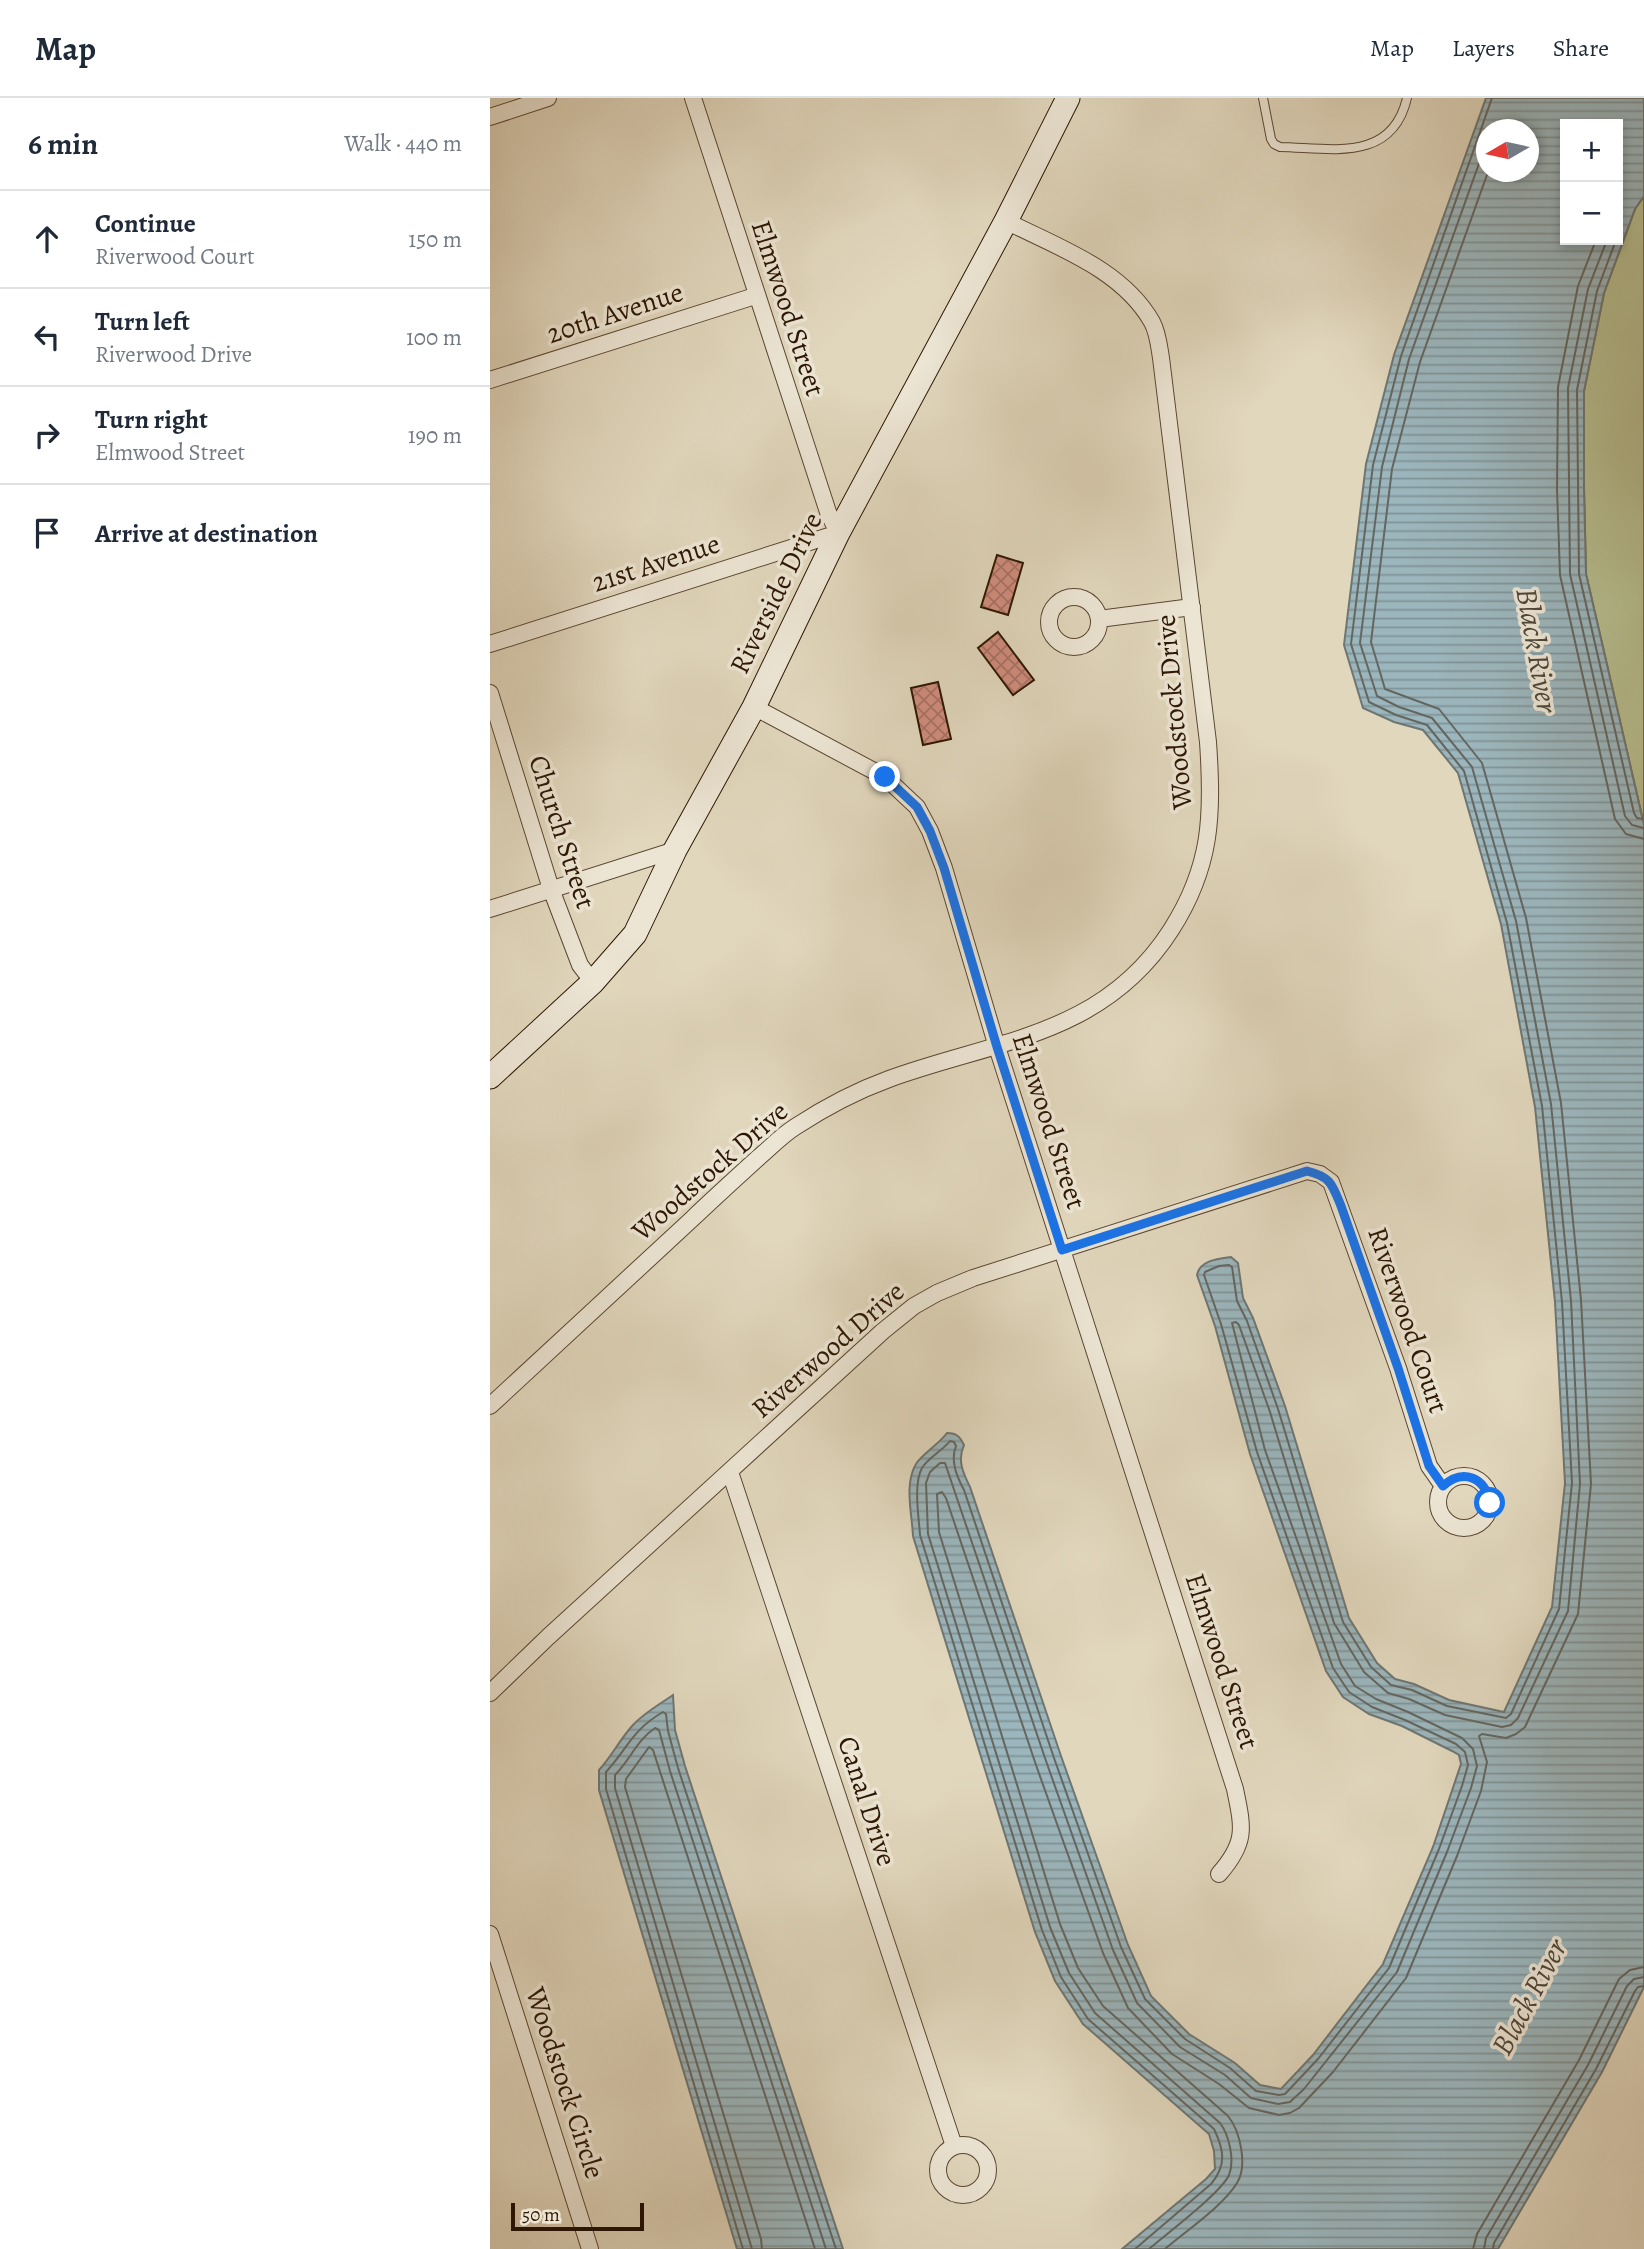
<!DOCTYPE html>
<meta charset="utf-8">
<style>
body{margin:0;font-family:Alegreya,serif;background:#f2f2f3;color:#1f2937}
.controls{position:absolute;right:21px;top:21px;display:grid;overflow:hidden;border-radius:0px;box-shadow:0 4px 10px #0003}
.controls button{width:63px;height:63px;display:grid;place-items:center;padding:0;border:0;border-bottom:2px solid #e0e1e3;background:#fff;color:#1f2937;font:35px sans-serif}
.compass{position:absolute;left:986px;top:21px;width:63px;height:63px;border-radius:50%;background:#fff;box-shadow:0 4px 10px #0003;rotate:261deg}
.scale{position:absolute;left:21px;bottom:18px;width:133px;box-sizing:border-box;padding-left:7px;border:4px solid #2d1702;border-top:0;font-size:19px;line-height:24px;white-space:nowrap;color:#2d1702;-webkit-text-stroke:5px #ece5d4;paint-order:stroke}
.stop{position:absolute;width:21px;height:21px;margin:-16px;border:5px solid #1a73e8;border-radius:50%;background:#fff}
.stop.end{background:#1a73e8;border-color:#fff;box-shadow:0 2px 7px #0008}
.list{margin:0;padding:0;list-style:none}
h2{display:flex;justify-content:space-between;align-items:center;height:91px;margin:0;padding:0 28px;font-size:30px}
h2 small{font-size:23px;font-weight:400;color:#747a83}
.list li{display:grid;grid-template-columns:46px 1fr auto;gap:21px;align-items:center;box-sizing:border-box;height:98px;padding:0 28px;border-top:2px solid #e0e1e3}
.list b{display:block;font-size:26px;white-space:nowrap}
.list p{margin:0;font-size:23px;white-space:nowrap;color:#747a83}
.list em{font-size:23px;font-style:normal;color:#747a83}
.icon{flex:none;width:38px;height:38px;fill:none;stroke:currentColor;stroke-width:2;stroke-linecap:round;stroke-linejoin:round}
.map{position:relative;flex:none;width:1154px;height:2151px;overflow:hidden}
header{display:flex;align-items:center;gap:42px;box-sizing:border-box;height:98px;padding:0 35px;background:#fff;border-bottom:2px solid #e0e1e3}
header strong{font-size:33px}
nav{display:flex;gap:38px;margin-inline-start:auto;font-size:24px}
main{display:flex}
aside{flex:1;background:#fff}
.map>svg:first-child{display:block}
.green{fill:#b6bd8f;stroke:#726a48;stroke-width:2}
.water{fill:url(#water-rules);stroke:#6f7672;stroke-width:2;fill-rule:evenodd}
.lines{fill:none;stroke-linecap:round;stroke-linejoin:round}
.shore{stroke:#646660;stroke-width:2}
.building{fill:url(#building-cross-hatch);stroke:#2d1702;stroke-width:2}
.lane-casing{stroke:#5a4731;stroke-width:10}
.street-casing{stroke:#5a4731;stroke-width:18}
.secondary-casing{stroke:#2d1702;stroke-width:25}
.lane{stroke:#ece5d4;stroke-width:8}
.street{stroke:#ece5d4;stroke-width:16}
.secondary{stroke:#ece5d4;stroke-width:23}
.route{stroke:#1a73e8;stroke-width:9}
.labels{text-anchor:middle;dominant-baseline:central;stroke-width:7;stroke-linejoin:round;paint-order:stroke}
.street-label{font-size:28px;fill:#2d1702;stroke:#ece5d4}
.water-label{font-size:30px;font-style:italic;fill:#4e473a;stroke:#ece5d4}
</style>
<header>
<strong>Map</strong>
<nav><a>Map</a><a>Layers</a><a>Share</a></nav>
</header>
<main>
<aside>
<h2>6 min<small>Walk · 440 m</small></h2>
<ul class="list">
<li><svg class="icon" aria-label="ahead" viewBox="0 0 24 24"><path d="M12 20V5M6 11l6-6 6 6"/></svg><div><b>Continue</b><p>Riverwood Court</p></div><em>150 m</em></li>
<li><svg class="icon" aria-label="left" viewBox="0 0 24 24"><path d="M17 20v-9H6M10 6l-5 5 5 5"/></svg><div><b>Turn left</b><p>Riverwood Drive</p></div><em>100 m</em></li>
<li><svg class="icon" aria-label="right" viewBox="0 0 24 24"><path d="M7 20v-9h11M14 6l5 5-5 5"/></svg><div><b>Turn right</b><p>Elmwood Street</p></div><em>190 m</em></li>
<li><svg class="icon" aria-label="arrive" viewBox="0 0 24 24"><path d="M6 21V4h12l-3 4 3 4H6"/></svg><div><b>Arrive at destination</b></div></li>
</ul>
</aside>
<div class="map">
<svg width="1154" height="2151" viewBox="0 0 1154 2151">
<defs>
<pattern id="water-rules" width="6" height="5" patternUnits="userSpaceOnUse" patternTransform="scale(1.75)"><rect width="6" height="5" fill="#9bb6bd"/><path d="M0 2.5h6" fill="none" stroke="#7f9397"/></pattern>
<pattern id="building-cross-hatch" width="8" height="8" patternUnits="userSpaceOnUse" patternTransform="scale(1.75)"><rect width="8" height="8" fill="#d08d7e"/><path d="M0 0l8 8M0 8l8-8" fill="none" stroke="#a97265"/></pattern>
</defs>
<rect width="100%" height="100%" fill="#e1d7bd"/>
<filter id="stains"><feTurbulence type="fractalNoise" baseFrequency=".00286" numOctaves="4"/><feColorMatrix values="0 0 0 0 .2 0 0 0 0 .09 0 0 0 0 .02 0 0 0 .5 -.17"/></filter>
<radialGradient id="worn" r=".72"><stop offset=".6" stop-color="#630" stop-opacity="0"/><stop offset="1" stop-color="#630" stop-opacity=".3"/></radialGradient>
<polygon class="green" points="1154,98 1154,727 1096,476 1094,391 1094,293 1114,195 1145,111"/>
<g class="water">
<path d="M996,0h158v98l-9,13 -31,84 -20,98v98l2,85 58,251v1162l-42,85 -104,177h-376l84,-70 9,-10 -1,-18 -5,-17 -126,-110 -28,-43 -20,-49 -122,-396c-1,-22 -9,-52 3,-72 5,-9 23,-20 31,-31 10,0 13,4 17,12 -7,15 -1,28 6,42l91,269 67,189 23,51 38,38 46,29 25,22 21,4 32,-34 70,-91 50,-117 28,-83 -2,-9 -7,-4 -50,-25 -33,-12 -26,-17 -17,-26 -76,-217 -35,-128 -18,-51c3,-15 21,-16 34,-18l7,6 5,35 10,20 32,88 64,212 28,45 18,16 19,5 35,16 55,12 48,-105 13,-124 -10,-181 -20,-195 -34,-183 -43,-151 -35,-43 -29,-8 -31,-14 -19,-63 22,-181 28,-109zM1075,26h53v116h-53zM996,32h42v42h-42z"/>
<path d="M183,1597l2,35 10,36 158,483h-106l-138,-459v-20c13,-14 21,-31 34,-45 11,-12 27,-21 40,-30z"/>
</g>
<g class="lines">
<g class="shore">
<polyline points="1106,142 1088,188 1068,289 1067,391 1070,477 1125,721 1136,736 1154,741"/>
<polyline points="1117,142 1098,191 1078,290 1080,476 1135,718 1142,727 1154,730"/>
<polyline points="1126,142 1107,193 1087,292 1089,476 1144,715 1147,720 1154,721"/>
<path d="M253,2151l-137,-460v-17c22,-24 26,-42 57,-60l3,2 2,17 10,37 158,481"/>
<path d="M262,2151l-137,-461v-13c15,-15 22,-35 40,-47l4,2 11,41 156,478"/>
<polyline points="272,2151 271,2141 135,1689 136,1681 159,1649 163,1652 325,2151"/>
<path d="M645,2151l76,-65c16,-19 13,-34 3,-55l-126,-110 -27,-42 -19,-47 -122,-395c-1,-17 -7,-51 2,-67 6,-10 20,-17 28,-27l4,1 2,4c-6,15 1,31 8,44l90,268 67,189 24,52 40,40 45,29 26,23 23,4 6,-1 33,-35 71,-91 50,-119 23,-63 6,-21 -3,-13 -9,-8 -51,-24 -33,-13 -23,-15 -16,-24 -76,-216 -36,-128 -17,-49 1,-3 14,-6 10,-1 3,2 5,34 10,20 31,88 65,213 28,45 20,18 21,5 35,16 59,12 5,-4 48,-105 13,-126 -10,-181 -20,-196 -35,-183 -43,-152 -37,-46 -31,-10 -27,-13 -18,-58 22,-179 28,-109 91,-258"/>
<path d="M659,2151c17,-15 72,-56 80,-74 6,-15 0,-40 -9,-52l-125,-110 -26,-40 -19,-46 -122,-393 -2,-51 4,-11 10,-9h5l101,298 67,189 24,53 43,44 45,28 26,23 27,6 12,-2 14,-13 93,-117 50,-120 24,-64 6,-22 -4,-17 -11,-11 -54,-26 -32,-13 -21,-13 -14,-22 -76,-214 -33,-127 4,-1 3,3 31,87 64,211 30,49 24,21 21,6 36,16 57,12 9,-2 7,-7 50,-107 12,-127 -9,-183 -20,-197 -35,-183 -44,-154 -40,-49 -33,-11 -22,-11 -17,-53 22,-176 27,-108 77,-215"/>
<path d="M675,2151c21,-18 58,-43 72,-66 11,-18 3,-52 -9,-67l-125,-110 -25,-38 -18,-44 -121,-392 -2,-38 5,-2 4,6 90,267 67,188 25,55 44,46 47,30 30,24 30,7 11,-2 9,-5 34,-36 73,-94 51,-122 24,-65 6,-29 -8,-26 3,-2 24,4 10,-4 9,-7 53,-113 13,-130 -10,-184 -20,-197 -35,-185 -44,-155 -43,-54 -54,-20 -14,-47 21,-173 28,-107 68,-190"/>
<polyline points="983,2151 987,2136 1089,1962 1129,1881 1140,1872 1154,1869"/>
<polyline points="994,2151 996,2140 1098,1967 1137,1888 1144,1881 1154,1879"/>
<polyline points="1003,2151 1004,2145 1106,1971 1145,1893 1148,1889 1154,1888"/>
</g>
</g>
<g class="building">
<polygon points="507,457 533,465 518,517 491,509"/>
<polygon points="508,534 544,582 523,597 488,550"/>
<polygon points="448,584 461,641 433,647 421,590"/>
</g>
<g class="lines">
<g class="lane-casing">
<path id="lane" d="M773,0l8,41 3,5 6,3c51,1 112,16 127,-49"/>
</g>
<g class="street-casing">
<g id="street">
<polyline points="0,19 58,0"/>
<polyline points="0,282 265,198"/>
<circle cx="584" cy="524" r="25"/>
<polyline points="609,521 702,509"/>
<polyline points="0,546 348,435 338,414 203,0"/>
<polyline points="0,595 61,791 90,867 103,884"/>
<path d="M264,609l131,70 32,30 13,24 14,37 53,179 238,742c8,39 12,53 -16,85"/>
<polyline points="0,811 185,752"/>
<path d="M0,1308c67,-62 135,-125 202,-187 22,-21 44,-41 66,-61 12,-10 23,-22 37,-31 29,-19 61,-36 94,-48 107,-39 214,-43 282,-149 41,-64 42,-115 37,-188l-47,-384c-2,-12 -3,-25 -9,-36 -30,-53 -95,-75 -146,-101"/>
<polyline points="240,1374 464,2048"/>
<circle cx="974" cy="1404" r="26"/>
<polyline points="0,1595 58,1539 393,1233 424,1208 447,1195 483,1180 817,1073 830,1076 841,1084 908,1270 939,1368 953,1388"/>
<polyline points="0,1836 100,2151"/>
<circle cx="473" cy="2072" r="25"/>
</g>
</g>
<g class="secondary-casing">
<polyline id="secondary" points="0,979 103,884 145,836 185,752 264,609 348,435 516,123 578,0"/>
</g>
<use href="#lane" class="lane"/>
<use href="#street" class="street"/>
<use href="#secondary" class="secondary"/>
</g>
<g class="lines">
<path class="route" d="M395,679l32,30 13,24 14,37 53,179 65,203 245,-79c24,6 25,13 34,35l57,162 31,98 14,20c20,-18 42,-9 47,17"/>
</g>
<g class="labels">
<g class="street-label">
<text transform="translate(298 210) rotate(72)">Elmwood Street</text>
<text transform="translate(125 215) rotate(-18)">20th Avenue</text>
<text transform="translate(166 465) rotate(-18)">21st Avenue</text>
<text transform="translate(286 495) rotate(-64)">Riverside Drive</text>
<text transform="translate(684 614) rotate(-95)">Woodstock Drive</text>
<text transform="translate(72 734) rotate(72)">Church Street</text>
<text transform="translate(559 1023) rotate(72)">Elmwood Street</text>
<text transform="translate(220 1073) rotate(-41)">Woodstock Drive</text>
<text transform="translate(918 1222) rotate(71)">Riverwood Court</text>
<text transform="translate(338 1252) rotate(-41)">Riverwood Drive</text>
<text transform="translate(732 1563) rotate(72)">Elmwood Street</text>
<text transform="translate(377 1703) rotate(72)">Canal Drive</text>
<text transform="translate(75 1985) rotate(72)">Woodstock Circle</text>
</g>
<g class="water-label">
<text transform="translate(1047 552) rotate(80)">Black River</text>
<text transform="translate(1039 1899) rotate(-62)">Black River</text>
</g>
</g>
<rect width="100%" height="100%" filter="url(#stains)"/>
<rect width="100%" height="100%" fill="url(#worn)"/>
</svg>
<div class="controls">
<button>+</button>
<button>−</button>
</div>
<svg class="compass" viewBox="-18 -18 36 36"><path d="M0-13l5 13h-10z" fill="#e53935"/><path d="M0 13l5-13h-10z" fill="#747a83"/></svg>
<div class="scale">50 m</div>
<div class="stop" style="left:1000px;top:1405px"></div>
<div class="stop end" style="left:395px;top:679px"></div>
</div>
</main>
